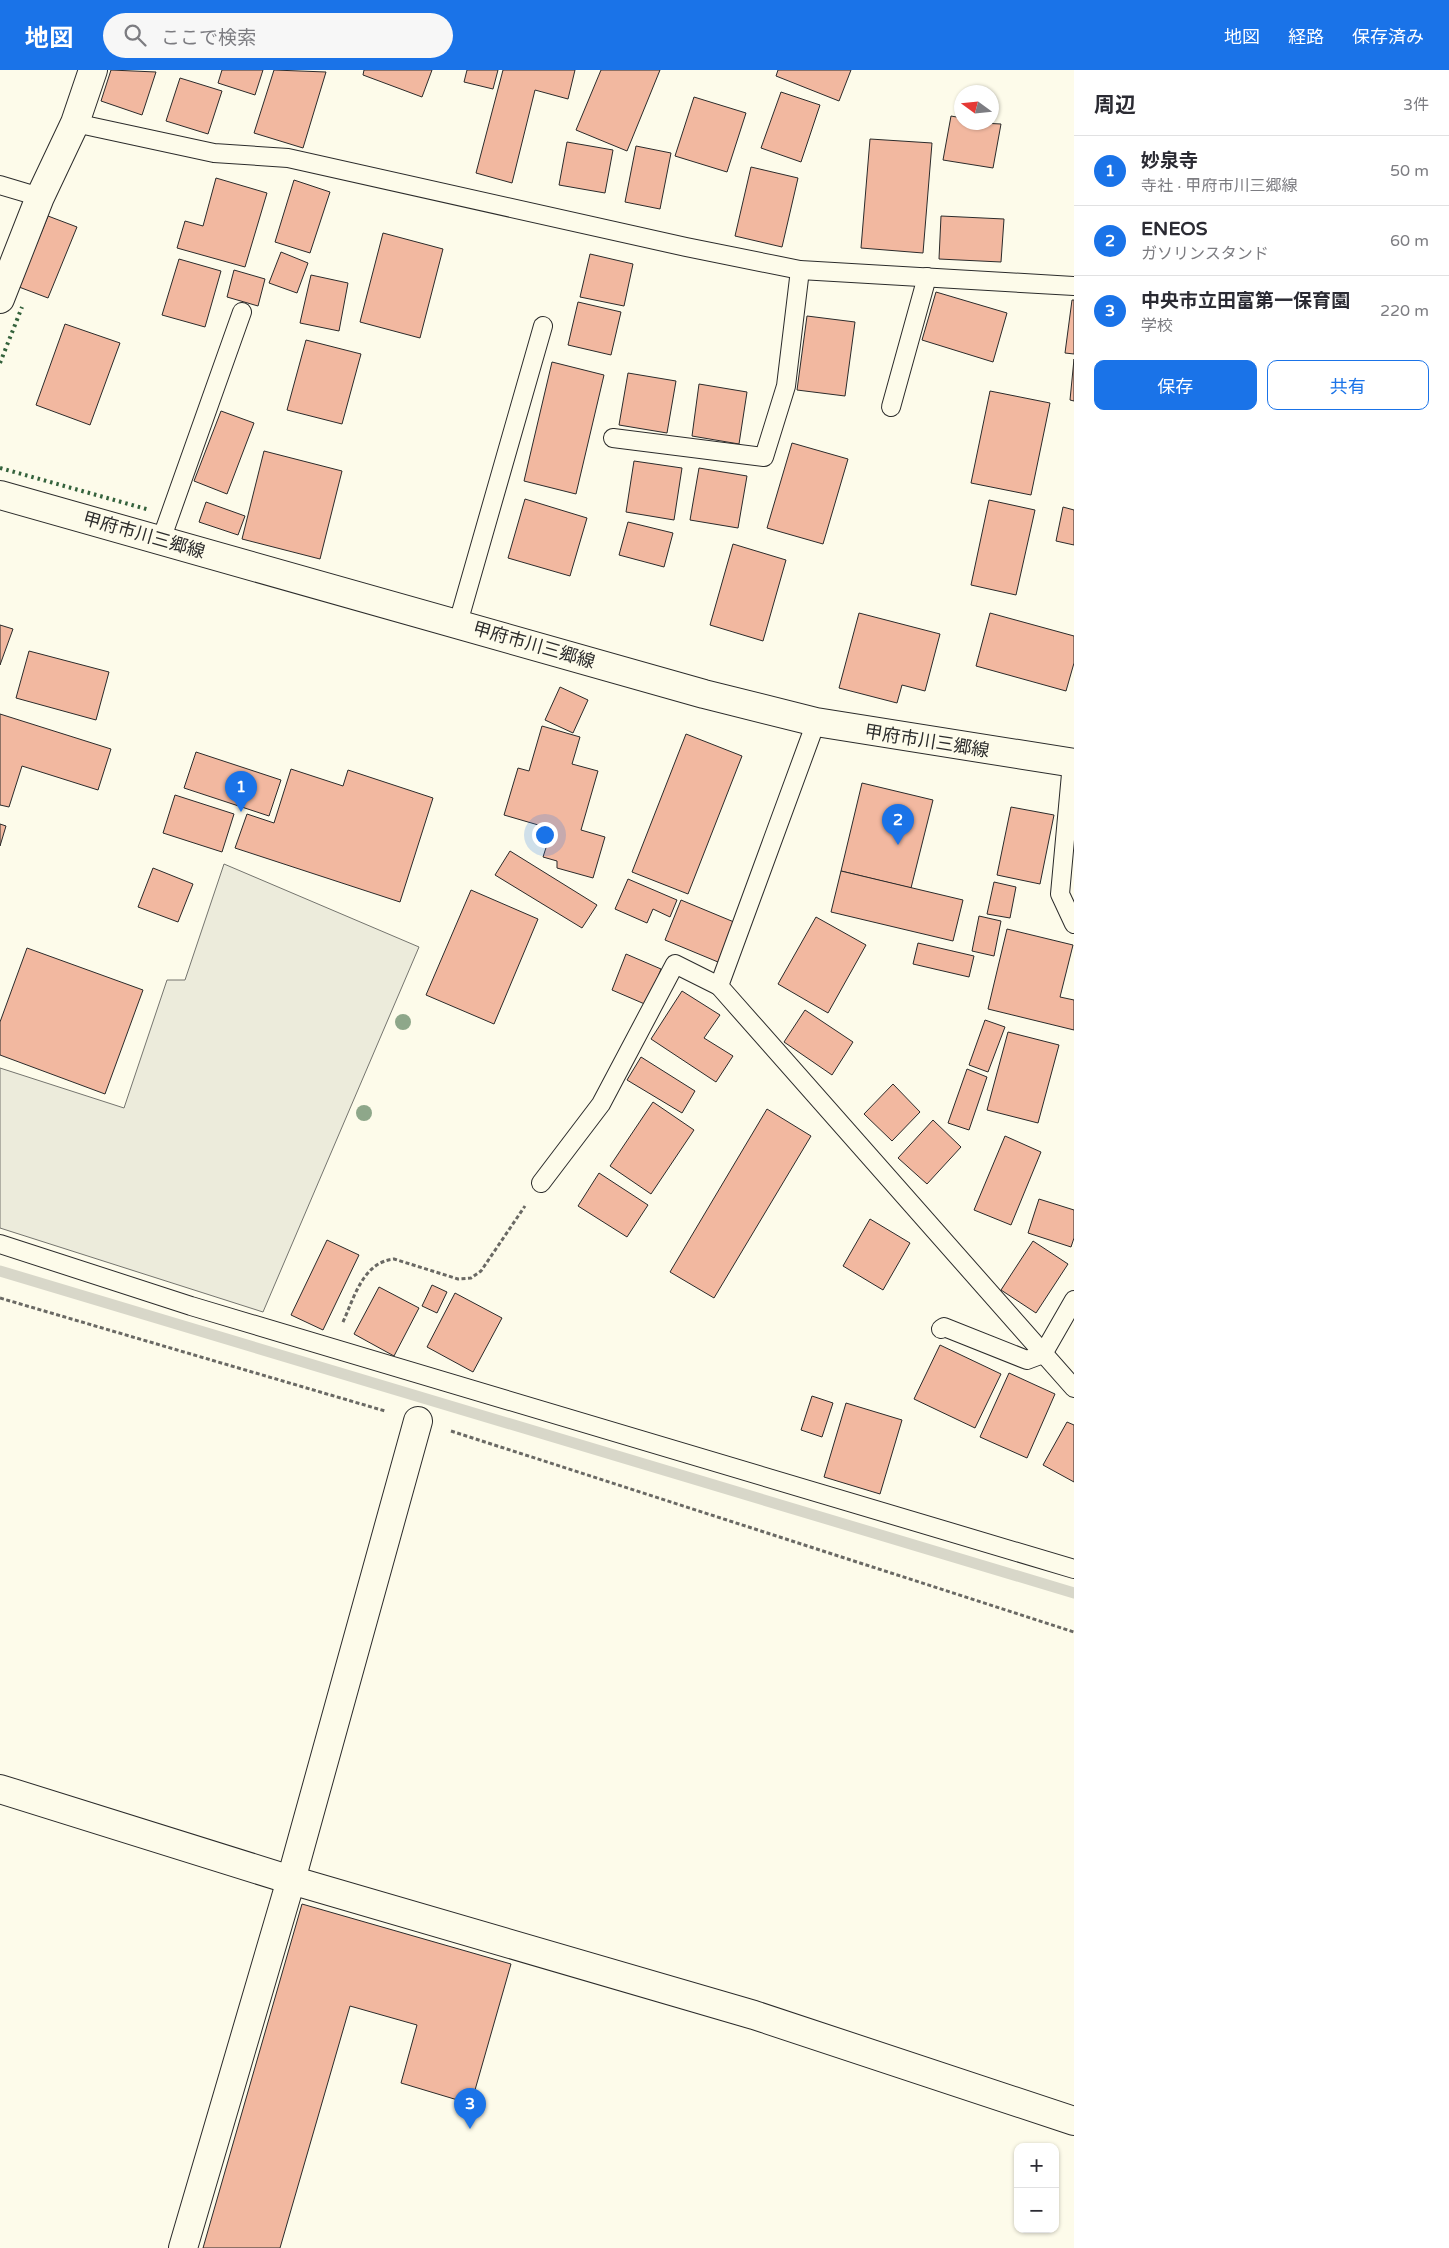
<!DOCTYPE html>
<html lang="ja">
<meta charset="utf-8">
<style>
body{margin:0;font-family:"Varela Round","Noto Sans JP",sans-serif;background:#f7f7f7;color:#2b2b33}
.controls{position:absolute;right:15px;bottom:15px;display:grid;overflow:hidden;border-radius:10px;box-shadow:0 1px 4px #0004}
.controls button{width:45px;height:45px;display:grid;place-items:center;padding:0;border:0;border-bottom:1px solid #e1e1e2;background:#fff;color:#2b2b33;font:25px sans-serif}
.compass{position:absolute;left:954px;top:15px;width:45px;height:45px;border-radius:50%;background:#fff;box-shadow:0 1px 4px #0004;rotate:285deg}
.you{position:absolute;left:544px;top:764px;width:18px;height:18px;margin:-12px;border:4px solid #fff;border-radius:50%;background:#1a73e8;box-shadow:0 0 0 8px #1a73e833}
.badge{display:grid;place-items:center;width:32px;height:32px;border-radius:50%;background:#1a73e8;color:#fff;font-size:16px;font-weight:700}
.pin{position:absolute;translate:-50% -41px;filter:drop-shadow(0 1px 2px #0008)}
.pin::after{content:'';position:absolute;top:26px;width:18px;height:15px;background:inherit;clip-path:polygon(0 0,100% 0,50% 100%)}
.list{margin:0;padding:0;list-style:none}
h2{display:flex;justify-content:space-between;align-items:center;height:65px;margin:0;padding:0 20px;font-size:21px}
h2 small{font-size:16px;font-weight:400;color:#7c7c81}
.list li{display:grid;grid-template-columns:32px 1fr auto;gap:15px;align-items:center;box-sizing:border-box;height:70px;padding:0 20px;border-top:1px solid #e1e1e2}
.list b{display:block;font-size:19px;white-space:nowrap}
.list p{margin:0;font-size:16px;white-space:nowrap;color:#7c7c81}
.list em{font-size:16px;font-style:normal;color:#7c7c81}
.actions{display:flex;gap:10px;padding:15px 20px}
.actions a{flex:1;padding:11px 0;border:1px solid #1a73e8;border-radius:10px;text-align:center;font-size:18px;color:#1a73e8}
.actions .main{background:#1a73e8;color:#fff}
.icon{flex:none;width:28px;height:28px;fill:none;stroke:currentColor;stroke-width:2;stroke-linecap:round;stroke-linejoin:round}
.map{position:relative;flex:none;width:1074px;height:2178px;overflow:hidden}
header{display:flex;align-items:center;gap:30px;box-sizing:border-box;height:70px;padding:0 25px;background:#1a73e8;color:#fff}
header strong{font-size:24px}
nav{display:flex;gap:28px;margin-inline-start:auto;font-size:18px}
.search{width:350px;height:45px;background:#f7f7f7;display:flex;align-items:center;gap:12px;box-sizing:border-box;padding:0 18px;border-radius:28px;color:#7c7c81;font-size:19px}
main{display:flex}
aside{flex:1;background:#fff}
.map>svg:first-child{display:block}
.green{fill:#ecebdb;stroke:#74746e}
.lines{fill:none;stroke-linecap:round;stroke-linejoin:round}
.stream{stroke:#d8d7c9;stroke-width:11}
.building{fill:#f2b8a0;stroke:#2b2b2b}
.service-casing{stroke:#2b2b2b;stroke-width:20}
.minor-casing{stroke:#2b2b2b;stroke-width:30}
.primary-casing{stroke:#2b2b2b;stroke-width:30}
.path{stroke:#6a6964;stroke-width:3;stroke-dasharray:4 2.5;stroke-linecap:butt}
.service{stroke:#fdfbea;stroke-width:18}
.minor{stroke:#fdfbea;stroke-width:28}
.primary{stroke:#fdfbea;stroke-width:28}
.hedge{stroke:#34623c;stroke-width:4;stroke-dasharray:2.5 4;stroke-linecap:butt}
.tree{fill:#8ea78a}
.labels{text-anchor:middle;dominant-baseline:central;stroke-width:4;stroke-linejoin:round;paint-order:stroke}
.street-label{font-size:18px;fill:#2b2b2b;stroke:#fdfbea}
</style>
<header>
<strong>地図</strong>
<div class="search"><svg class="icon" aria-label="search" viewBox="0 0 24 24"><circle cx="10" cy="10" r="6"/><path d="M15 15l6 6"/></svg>ここで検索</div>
<nav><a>地図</a><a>経路</a><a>保存済み</a></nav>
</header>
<main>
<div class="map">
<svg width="1074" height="2178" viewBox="0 0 1074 2178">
<rect width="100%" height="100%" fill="#fdfbea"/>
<polygon class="green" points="224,794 419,877 263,1242 0,1158 0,998 124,1038 167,910 185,910"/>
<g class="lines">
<polyline class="stream" points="0,1201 1074,1523"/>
</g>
<g class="building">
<polygon points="111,0 156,2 142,45 101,31"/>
<polygon points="222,0 263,0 255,25 218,13"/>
<polygon points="274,0 326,2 303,78 254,63"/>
<polygon points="364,0 432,0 422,27 363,5"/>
<polygon points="467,0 498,0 493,19 464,12"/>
<polygon points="503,0 575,0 568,29 535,20 512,113 476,103"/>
<polygon points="601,0 660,0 627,81 576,60"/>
<polygon points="778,0 851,0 839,31 776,6"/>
<polygon points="180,8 222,21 208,64 166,51"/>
<polygon points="781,22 820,35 801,92 761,78"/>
<polygon points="694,27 746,43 727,102 675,86"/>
<polygon points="951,46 962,48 962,52 1001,54 993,98 943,90"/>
<polygon points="870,69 932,73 923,183 861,178"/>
<polygon points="567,72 613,80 605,123 559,115"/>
<polygon points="636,76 671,83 660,139 625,132"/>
<polygon points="751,97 798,108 782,177 735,166"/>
<polygon points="216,108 267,123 245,197 177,178 185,151 203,156"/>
<polygon points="294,110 330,122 310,183 275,172"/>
<polygon points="48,146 77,157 48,228 19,217"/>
<polygon points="941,146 1004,149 1001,192 939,189"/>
<polygon points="383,163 443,179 420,268 360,252"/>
<polygon points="281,182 308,193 297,223 269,213"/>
<polygon points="590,184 633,194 624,236 580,227"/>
<polygon points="179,189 221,201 205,257 162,245"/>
<polygon points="234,200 265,209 258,236 227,227"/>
<polygon points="311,205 348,213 339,261 300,253"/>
<polygon points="936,222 1007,243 993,292 922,270"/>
<polygon points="1072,230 1074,230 1074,284 1065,283"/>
<polygon points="578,232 621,242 611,285 568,275"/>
<polygon points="807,246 855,252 845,326 797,320"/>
<polygon points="65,254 120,273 90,355 36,335"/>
<polygon points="306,270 361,284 342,354 287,340"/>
<polygon points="1074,289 1074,331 1070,330"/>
<polygon points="552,292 604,305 576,424 524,411"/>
<polygon points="628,303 676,311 667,363 619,355"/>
<polygon points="699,314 747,322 739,374 692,366"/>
<polygon points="990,321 1050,333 1031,425 971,413"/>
<polygon points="221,341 254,353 227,424 194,411"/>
<polygon points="792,373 848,389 823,474 767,458"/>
<polygon points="264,381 342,401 320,489 242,469"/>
<polygon points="634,391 682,398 674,450 626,442"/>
<polygon points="699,398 747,406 738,458 690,450"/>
<polygon points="525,429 587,448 570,506 508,488"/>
<polygon points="989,430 1035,440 1016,525 971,515"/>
<polygon points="206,432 245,446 238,465 199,452"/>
<polygon points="1063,437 1074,440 1074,475 1056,471"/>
<polygon points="628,452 673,463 664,497 619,485"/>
<polygon points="733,474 786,490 763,571 710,555"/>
<polygon points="859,543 940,564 925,621 902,615 897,633 839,618"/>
<polygon points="990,543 1074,566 1074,593 1066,621 976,596"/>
<polygon points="0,555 13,559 0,595"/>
<polygon points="29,581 109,602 96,650 16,628"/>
<polygon points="560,617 588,630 573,663 545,650"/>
<polygon points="0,644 111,679 98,720 22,696 9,737 0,735"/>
<polygon points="542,656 580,667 572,694 598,701 581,760 605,767 593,808 557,798 557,791 543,787 552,759 504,745 518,698 529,701"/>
<polygon points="686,664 742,686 688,824 632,802"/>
<polygon points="196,682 281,710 269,746 184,718"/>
<polygon points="291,699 343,716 348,700 433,728 400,832 235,778 247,744 274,753"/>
<polygon points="862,713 933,730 911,818 841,801"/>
<polygon points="175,725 234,744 222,782 163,763"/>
<polygon points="1011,737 1054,745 1040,814 997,805"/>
<polygon points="0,754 6,756 0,776"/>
<polygon points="510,781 597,835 582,858 495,805"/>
<polygon points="153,798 193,814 178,852 138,837"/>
<polygon points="841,801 963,830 953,871 831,842"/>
<polygon points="628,809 677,830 670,847 653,839 647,853 615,839"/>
<polygon points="994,812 1016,817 1010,848 987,844"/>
<polygon points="471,820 538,849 494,954 426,925"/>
<polygon points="681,830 734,852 718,892 665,870"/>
<polygon points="979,846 1001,851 994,886 972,881"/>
<polygon points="816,847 866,875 828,943 778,914"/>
<polygon points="1007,859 1073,875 1060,927 1074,930 1074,960 988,939"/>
<polygon points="918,873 974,886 969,907 913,894"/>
<polygon points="27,878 143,920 105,1024 0,985 0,952"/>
<polygon points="626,884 661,899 647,935 612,920"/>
<polygon points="682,921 720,945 704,968 733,986 716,1012 651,969"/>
<polygon points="805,940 853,972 832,1005 784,972"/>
<polygon points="985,950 1005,957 988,1002 969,995"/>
<polygon points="1008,962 1059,975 1038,1053 987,1040"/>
<polygon points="641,987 695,1021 682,1043 627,1010"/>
<polygon points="967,999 987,1007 969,1060 948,1053"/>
<polygon points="893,1014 920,1042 892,1071 864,1044"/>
<polygon points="653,1032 694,1060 651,1124 610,1096"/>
<polygon points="767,1039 811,1066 714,1228 670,1202"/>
<polygon points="933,1050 961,1077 927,1114 898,1088"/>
<polygon points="1005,1066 1041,1082 1011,1155 974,1140"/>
<polygon points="599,1103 648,1135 627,1167 578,1136"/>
<polygon points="1039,1129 1074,1140 1074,1168 1071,1177 1028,1163"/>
<polygon points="870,1149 910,1173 883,1220 843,1196"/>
<polygon points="327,1170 359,1185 323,1260 291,1245"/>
<polygon points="1033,1171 1068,1194 1036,1243 1001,1220"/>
<polygon points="432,1215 447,1222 437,1243 422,1236"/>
<polygon points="379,1217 419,1238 394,1286 354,1264"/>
<polygon points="455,1223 502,1248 473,1302 427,1277"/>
<polygon points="940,1275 1001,1304 975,1358 914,1329"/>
<polygon points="1009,1303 1055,1324 1027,1388 980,1367"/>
<polygon points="812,1326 833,1333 822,1367 801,1360"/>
<polygon points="846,1333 902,1350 880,1424 824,1407"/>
<polygon points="1067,1352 1074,1355 1074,1412 1043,1395"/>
<polygon points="302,1834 511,1894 471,2034 401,2013 417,1955 350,1936 280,2178 203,2178"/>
</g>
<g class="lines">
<g class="service-casing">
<g id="service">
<polyline points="75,53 214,83 288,88 686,177 800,200 1074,216"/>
<polyline points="0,115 40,127"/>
<polyline points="891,337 927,207"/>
<polyline points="613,368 764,387 786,316 800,200"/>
<polyline points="161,470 242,242"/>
<polyline points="458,553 543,256"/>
<polyline points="816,652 719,916 1074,1318"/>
<polyline points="1072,693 1060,824 1074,854"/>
<polyline points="541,1113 601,1034 675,894 719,916"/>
<polyline points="0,1174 191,1236 1074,1499"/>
<polyline points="941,1259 944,1257 1027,1290 1043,1284 1074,1230"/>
</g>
</g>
<g class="minor-casing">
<g id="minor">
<polyline points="0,229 40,127 75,53 93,0"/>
<polyline points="0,1719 291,1810 754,1945 1074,2051"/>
<polyline points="183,2178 291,1810 418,1351"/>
</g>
</g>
<g class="primary-casing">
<polyline id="primary" points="0,425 704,624 816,652 1074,693"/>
</g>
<g class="path">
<polyline points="0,1228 385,1341"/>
<path d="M343,1252c11,-24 20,-60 51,-63l64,20 13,-1 10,-7 44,-65"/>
<polyline points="451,1361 1074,1562"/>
</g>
<use href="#service" class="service"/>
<use href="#minor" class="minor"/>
<use href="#primary" class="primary"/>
<g class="hedge">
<polyline points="0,293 22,237"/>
<polyline points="0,398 150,440"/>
</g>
</g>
<g class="tree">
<circle cx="403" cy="952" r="8"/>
<circle cx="364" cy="1043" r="8"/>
</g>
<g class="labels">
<g class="street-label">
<text transform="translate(144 465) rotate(16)">甲府市川三郷線</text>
<text transform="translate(534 575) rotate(16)">甲府市川三郷線</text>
<text transform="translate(927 671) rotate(9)">甲府市川三郷線</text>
</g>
</g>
</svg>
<div class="controls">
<button>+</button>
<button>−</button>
</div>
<svg class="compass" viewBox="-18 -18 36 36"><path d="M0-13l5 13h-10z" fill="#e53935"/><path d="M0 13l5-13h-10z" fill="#7c7c81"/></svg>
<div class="you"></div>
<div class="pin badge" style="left:241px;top:742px">1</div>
<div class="pin badge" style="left:898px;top:775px">2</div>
<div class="pin badge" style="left:470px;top:2059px">3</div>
</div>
<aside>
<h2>周辺<small>3件</small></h2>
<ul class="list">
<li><span class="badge">1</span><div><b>妙泉寺</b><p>寺社 · 甲府市川三郷線</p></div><em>50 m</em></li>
<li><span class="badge">2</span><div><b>ENEOS</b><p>ガソリンスタンド</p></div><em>60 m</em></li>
<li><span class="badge">3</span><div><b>中央市立田富第一保育園</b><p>学校</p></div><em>220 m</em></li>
</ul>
<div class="actions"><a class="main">保存</a><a>共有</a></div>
</aside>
</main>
